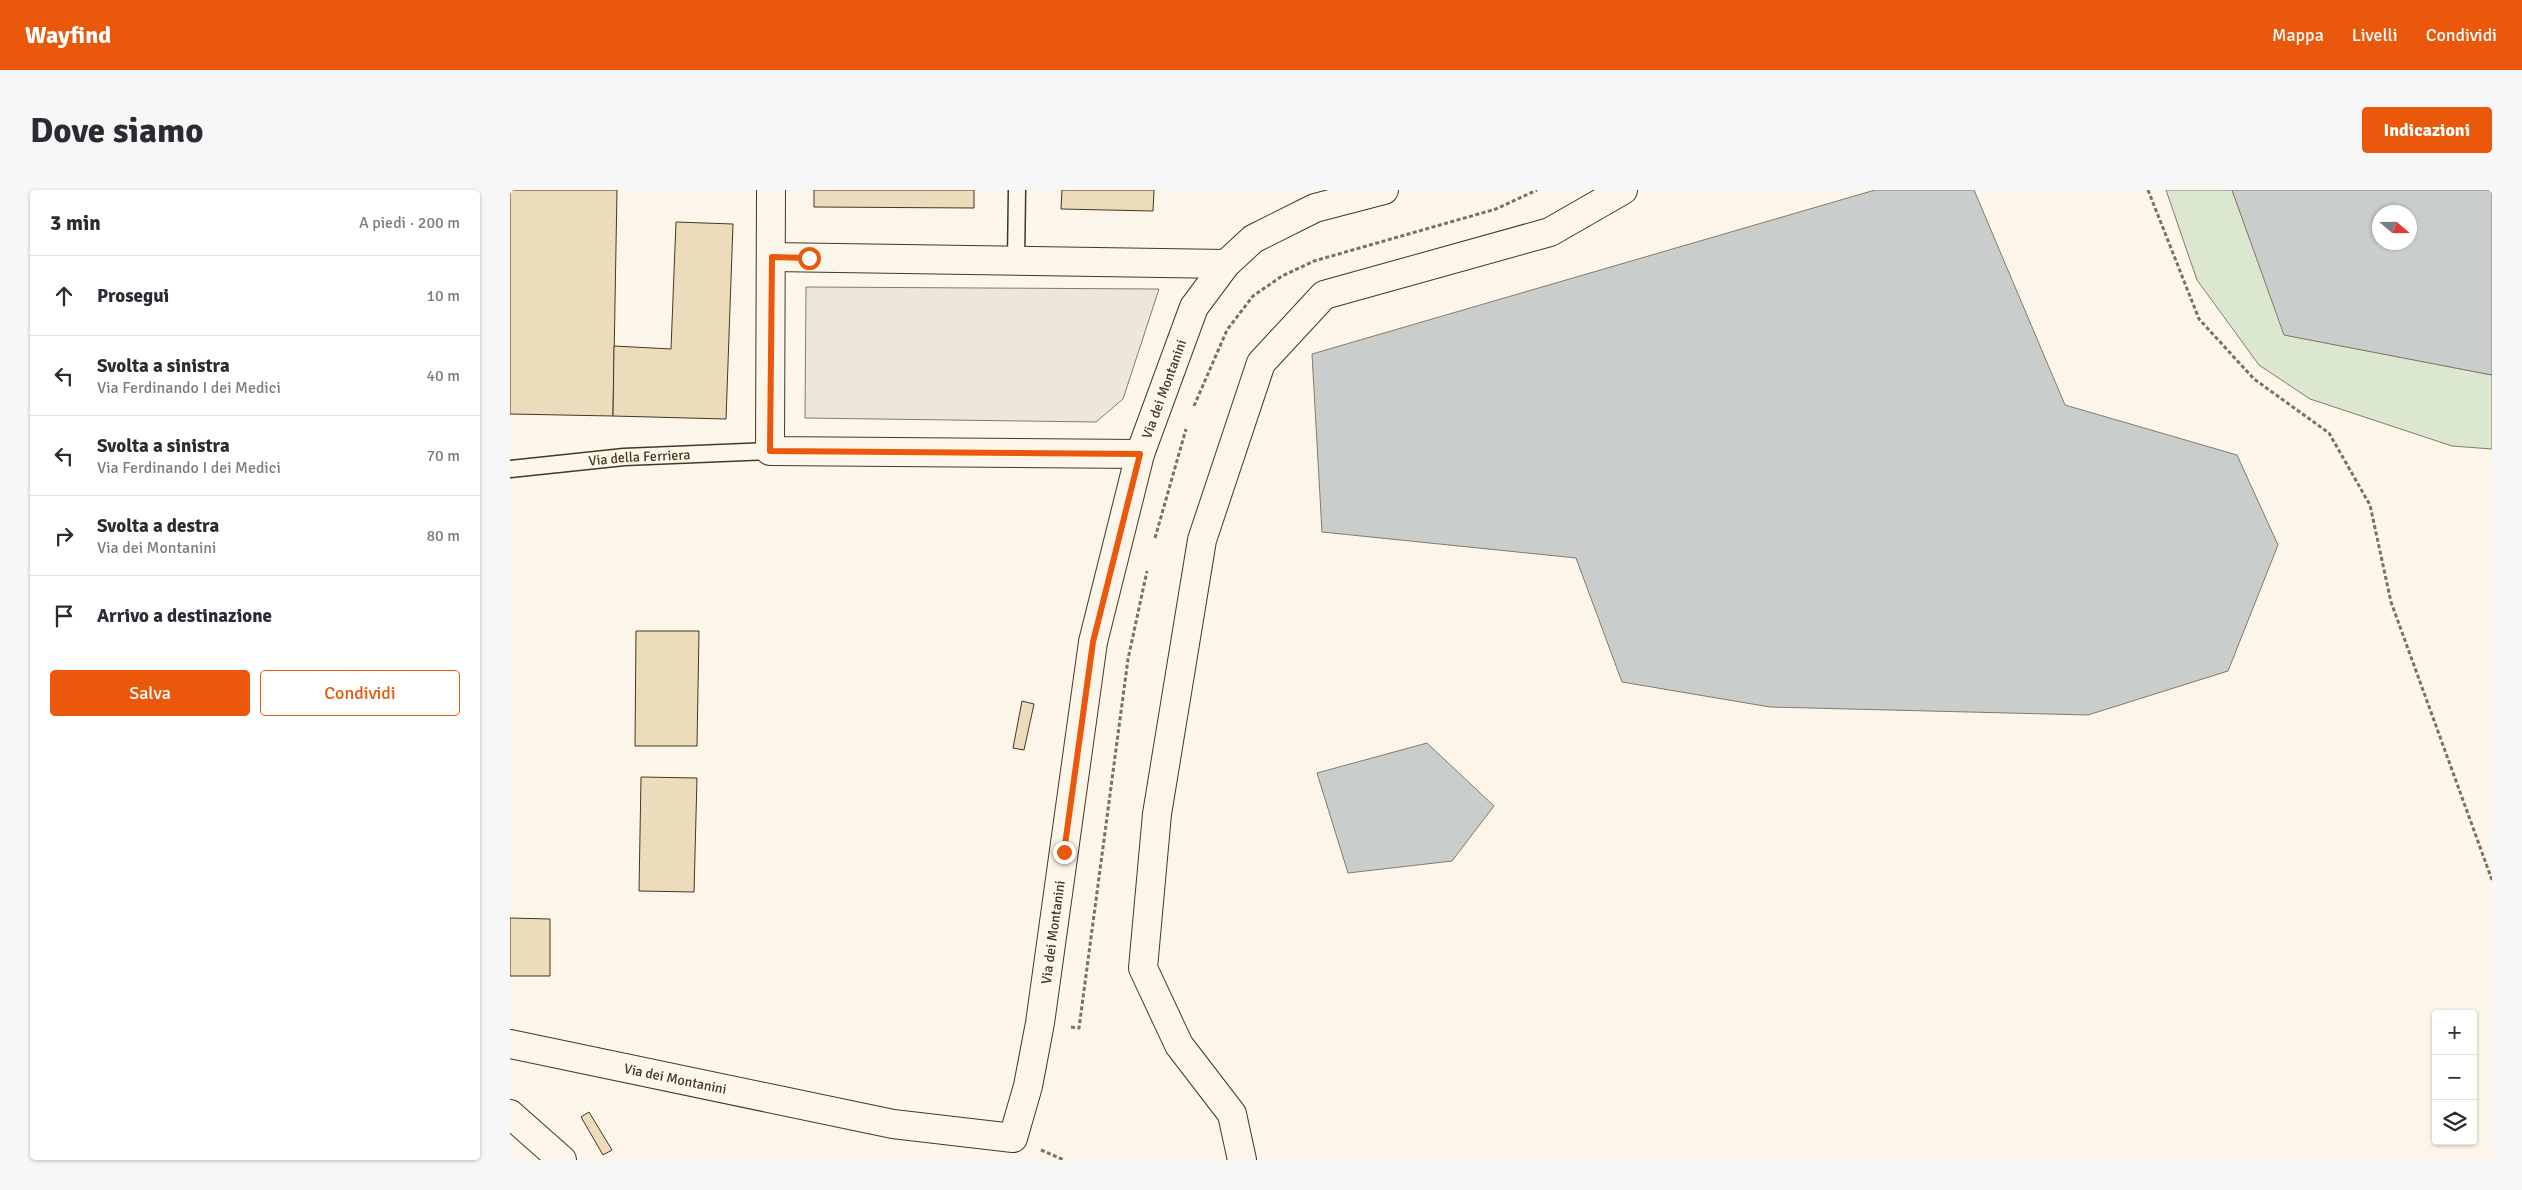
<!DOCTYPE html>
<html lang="it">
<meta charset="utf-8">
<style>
body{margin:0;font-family:Signika,sans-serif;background:#f7f7f7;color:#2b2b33}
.controls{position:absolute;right:15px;bottom:15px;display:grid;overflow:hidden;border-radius:5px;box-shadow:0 1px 4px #0004}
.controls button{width:45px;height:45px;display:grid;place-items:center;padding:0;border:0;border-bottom:1px solid #e1e1e2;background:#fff;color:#2b2b33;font:25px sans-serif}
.compass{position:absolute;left:1862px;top:15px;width:45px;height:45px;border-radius:50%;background:#fff;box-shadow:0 1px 4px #0004;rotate:110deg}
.stop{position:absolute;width:15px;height:15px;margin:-11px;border:4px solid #ea580c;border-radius:50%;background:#fff}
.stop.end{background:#ea580c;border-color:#fff;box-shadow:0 1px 5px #0008}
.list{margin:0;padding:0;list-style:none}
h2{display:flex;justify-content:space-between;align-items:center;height:65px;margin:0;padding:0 20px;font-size:21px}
h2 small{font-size:16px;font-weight:400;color:#7c7c81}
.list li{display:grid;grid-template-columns:32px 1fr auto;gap:15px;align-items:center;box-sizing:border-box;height:80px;padding:0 20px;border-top:1px solid #e1e1e2}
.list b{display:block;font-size:19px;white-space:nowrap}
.list p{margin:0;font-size:16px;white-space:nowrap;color:#7c7c81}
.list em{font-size:16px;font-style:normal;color:#7c7c81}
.actions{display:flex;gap:10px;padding:15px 20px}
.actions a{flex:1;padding:11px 0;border:1px solid #ea580c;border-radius:5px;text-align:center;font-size:18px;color:#ea580c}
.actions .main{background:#ea580c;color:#fff}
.icon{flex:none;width:28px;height:28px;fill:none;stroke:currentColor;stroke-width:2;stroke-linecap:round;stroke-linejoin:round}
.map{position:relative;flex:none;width:1982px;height:970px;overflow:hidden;border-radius:5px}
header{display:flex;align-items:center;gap:30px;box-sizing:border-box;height:70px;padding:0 25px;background:#ea580c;color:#fff}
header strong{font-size:24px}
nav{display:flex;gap:28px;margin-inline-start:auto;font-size:18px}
.intro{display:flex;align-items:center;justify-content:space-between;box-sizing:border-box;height:120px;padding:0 30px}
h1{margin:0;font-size:35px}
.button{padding:12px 22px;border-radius:5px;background:#ea580c;color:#fff;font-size:18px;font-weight:700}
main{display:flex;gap:30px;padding:0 30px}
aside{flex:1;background:#fff;border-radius:5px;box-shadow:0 1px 4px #0004}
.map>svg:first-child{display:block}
.green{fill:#dce7d0;stroke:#887966}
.parking{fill:#ede7d9;stroke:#887966}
.water{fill:#c9cecd;stroke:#887966;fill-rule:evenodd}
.building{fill:#ecdcbc;stroke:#4a3520}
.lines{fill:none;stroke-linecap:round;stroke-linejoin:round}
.service-casing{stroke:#4a3520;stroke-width:19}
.minor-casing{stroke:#4a3520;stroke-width:30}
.path{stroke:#7f6f5c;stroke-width:3;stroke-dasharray:4 2.5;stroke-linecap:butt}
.service{stroke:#fbf6e9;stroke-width:16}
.minor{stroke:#fbf6e9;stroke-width:28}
.route{stroke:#ea580c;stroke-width:6}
.labels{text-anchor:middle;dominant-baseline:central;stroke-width:4;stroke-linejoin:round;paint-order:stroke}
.street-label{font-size:14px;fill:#4a3520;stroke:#fbf6e9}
</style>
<header>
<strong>Wayfind</strong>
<nav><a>Mappa</a><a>Livelli</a><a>Condividi</a></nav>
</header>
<div class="intro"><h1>Dove siamo</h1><a class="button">Indicazioni</a></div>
<main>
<aside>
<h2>3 min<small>A piedi · 200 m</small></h2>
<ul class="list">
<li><svg class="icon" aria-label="ahead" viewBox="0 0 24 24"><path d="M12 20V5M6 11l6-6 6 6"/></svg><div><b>Prosegui</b></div><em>10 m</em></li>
<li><svg class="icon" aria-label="left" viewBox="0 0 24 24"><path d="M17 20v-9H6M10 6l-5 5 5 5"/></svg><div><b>Svolta a sinistra</b><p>Via Ferdinando I dei Medici</p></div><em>40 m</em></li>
<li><svg class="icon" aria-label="left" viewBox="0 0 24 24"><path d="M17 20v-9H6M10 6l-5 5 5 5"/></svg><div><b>Svolta a sinistra</b><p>Via Ferdinando I dei Medici</p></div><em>70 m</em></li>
<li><svg class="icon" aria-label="right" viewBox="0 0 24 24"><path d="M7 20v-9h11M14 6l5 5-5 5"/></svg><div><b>Svolta a destra</b><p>Via dei Montanini</p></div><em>80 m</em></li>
<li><svg class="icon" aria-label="arrive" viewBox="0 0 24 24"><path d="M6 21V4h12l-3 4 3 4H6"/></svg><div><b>Arrivo a destinazione</b></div></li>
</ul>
<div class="actions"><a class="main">Salva</a><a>Condividi</a></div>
</aside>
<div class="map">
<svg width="1982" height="970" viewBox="0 0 1982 970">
<rect width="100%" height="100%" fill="#fbf6e9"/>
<polygon class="green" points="1656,0 1722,0 1775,145 1982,185 1982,259 1942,256 1800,209 1749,175 1687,90"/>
<polygon class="parking" points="296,97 649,99 613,209 586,232 295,228"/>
<g class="water">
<polygon points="1365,0 1464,0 1555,215 1727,265 1768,355 1718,481 1578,525 1260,517 1112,492 1066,368 812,342 802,164"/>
<path d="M1722,0h260v185l-208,-40zM1870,22h30v30h-30z"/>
<polygon points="917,553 984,616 942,671 838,683 807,583"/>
</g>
<g class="building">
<polygon points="0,0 107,0 103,226 0,224"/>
<polygon points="304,0 464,0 464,18 304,17"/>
<polygon points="552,0 644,0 643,21 551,19"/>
<polygon points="166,32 223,34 216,229 103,226 104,156 161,159"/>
<polygon points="126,441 189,441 187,556 125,556"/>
<polygon points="512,511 524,514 514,560 503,558"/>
<polygon points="131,587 187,588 184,702 129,701"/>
<polygon points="0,728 40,729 40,786 0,786"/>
<polygon points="79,922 102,960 93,965 71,927"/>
</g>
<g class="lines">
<g class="service-casing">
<g id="service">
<polyline points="506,72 507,0"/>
<path id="s1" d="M0,279l114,-12 146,-6"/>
</g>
</g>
<g class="minor-casing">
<g id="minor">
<polyline points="261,0 260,261 630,264"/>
<polyline points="262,67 716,74"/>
<path id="s2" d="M0,854l383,80 120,14 15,-52 12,-63 53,-381 47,-188 54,-147 32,-43 27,-25 62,-31 69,-18"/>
<polyline points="0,924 52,970"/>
<polyline points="732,970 722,924 669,855 633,778 647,624 692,350 751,173 814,105 1040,42 1113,0"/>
</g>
</g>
<g class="path">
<polyline points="1638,0 1689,129 1744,189 1819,243 1860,315 1881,412 1982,690"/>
<polyline points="684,216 717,140 743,106 772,86 804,71 986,19 1027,0"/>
<polyline points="645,348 676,239"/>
<polyline points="561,837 569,838 618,469 637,381"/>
<polyline points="531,960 554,970"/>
</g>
<use href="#service" class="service"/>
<use href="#minor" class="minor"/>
</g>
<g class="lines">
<polyline class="route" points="299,68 262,67 260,261 630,264 583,452 554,662"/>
</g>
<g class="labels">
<g class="street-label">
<text stroke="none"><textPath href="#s2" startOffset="1278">Via dei Montanini</textPath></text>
<text stroke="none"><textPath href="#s1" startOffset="130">Via della Ferriera</textPath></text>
<text stroke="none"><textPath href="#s2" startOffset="722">Via dei Montanini</textPath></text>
<text stroke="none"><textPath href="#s2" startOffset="169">Via dei Montanini</textPath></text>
</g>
</g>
</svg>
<div class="controls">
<button>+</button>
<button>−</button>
<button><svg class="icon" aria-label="layers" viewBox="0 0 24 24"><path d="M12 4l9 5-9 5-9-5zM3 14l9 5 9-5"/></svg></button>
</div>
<svg class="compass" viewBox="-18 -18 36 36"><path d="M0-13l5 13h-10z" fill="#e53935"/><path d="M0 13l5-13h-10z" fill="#7c7c81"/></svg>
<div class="stop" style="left:299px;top:68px"></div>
<div class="stop end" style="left:554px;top:662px"></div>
</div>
</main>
